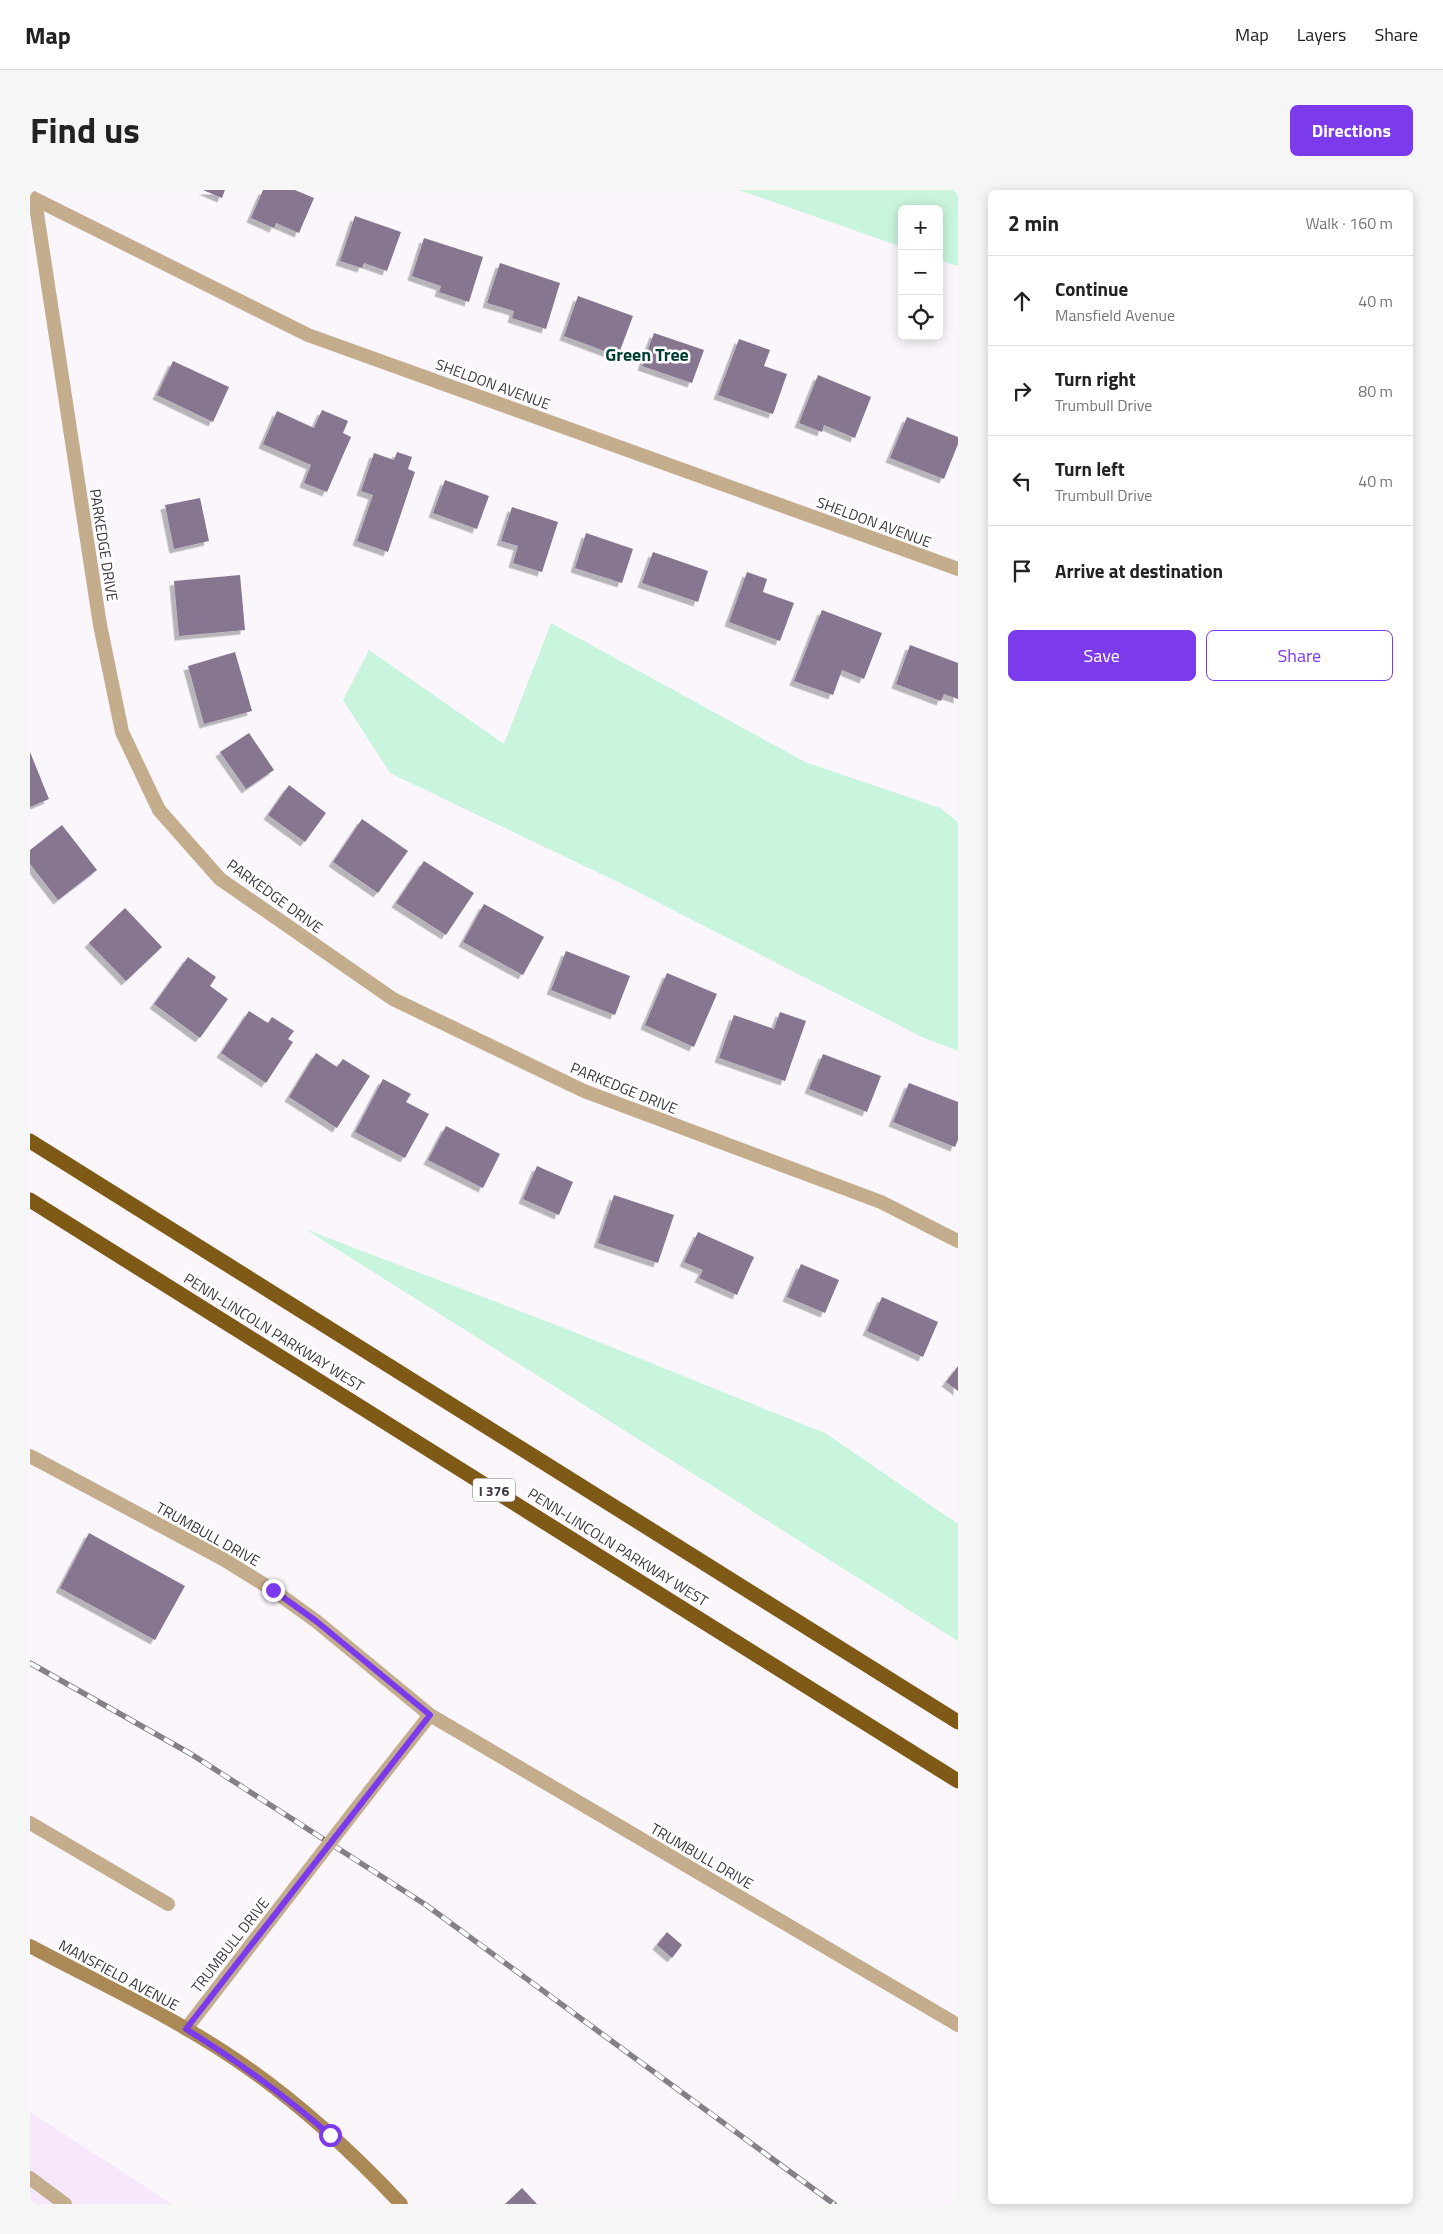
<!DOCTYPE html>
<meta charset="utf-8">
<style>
body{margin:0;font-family:"Titillium Web",sans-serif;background:#f6f6f6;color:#222}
.controls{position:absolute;right:15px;top:15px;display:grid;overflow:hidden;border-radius:8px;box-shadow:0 2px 12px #0003}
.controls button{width:45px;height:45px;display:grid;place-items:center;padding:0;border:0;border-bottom:1px solid #e0e0e0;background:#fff;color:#222;font:25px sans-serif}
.stop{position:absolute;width:15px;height:15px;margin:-11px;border:4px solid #7c3aed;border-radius:50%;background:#fff}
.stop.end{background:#7c3aed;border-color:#fff;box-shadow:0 1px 5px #0008}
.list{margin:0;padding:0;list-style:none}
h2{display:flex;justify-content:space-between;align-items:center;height:65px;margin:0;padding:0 20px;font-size:21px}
h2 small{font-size:16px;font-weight:400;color:#767676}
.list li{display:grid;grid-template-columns:32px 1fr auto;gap:15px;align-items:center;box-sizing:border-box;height:90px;padding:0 20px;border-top:1px solid #e0e0e0}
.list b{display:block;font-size:19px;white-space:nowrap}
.list p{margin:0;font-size:16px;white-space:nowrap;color:#767676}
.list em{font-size:16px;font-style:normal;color:#767676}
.actions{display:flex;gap:10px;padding:15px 20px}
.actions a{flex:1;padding:11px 0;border:1px solid #7c3aed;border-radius:8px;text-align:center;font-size:18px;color:#7c3aed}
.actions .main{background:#7c3aed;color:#fff}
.icon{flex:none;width:28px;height:28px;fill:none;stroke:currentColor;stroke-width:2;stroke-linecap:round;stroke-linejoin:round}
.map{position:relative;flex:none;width:928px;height:2014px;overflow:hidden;border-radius:8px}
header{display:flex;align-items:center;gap:30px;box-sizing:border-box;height:70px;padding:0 25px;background:#fff;border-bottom:1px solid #e0e0e0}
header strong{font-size:24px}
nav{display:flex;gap:28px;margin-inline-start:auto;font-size:18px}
.intro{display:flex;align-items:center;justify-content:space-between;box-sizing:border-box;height:120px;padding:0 30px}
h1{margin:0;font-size:35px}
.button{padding:12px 22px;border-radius:8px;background:#7c3aed;color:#fff;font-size:18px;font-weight:700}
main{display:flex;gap:30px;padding:0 30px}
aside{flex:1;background:#fff;border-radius:8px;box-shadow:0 2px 12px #0003}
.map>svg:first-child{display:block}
.built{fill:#f6e7fd}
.green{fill:#c9f4dd}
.building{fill:#87768f;filter:url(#shadow)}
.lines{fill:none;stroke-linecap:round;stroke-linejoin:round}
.service{stroke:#c4ad8c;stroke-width:14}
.minor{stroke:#c4ad8c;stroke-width:14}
.secondary{stroke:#ab8956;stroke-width:14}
.motorway{stroke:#7f5a17;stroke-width:15}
.rail-casing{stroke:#857f88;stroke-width:5.5}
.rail{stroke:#fff;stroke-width:4;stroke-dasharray:11;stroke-linecap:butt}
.minor-bridge{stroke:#c4ad8c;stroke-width:14}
.route{stroke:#7c3aed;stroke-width:6}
.labels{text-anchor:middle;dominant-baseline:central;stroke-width:5;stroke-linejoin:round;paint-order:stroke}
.shield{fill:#fff;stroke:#78727a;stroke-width:1}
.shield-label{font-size:14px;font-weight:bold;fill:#3e3641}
.street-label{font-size:15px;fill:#3e3641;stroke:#fff}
.quarter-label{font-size:18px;font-weight:bold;fill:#003e35;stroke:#fff}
</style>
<header>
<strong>Map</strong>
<nav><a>Map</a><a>Layers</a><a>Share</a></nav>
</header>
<div class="intro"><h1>Find us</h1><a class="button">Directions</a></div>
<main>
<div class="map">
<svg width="928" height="2014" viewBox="0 0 928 2014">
<defs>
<filter id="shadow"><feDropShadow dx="-4.5" dy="4.5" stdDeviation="0" flood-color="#0004"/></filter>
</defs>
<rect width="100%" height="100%" fill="#faf6fc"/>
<polygon class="built" points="0,1922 142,2014 0,2014"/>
<g class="green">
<polygon points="709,0 928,0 928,76 909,70 909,19 872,19 872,57"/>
<polygon points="521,433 775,572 910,618 928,632 928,861 892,847 592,694 360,583 313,510 339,460 474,554"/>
<polygon points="275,1039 534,1138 795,1243 928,1334 928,1451"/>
</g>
<g class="building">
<polygon points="173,0 195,0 192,8"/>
<polygon points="233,0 265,0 284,8 269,43 246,33 244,38 221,28"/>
<polygon points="325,26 371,42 357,81 334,73 332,78 310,71"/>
<polygon points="394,48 453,67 439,112 409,102 411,96 382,86"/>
<polygon points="470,73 530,93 516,139 482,128 484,121 457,113"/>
<polygon points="548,106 603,126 588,166 534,146"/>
<polygon points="624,143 674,160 662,193 612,176"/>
<polygon points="709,149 740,160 734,176 757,184 743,224 688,205"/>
<polygon points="143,171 199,197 183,232 127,205"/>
<polygon points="788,185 841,207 825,248 794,235 792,242 769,233"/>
<polygon points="292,220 318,231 313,243 321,247 297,302 274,293 281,275 233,254 247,221 284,238"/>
<polygon points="877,227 928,247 928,254 914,289 860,268"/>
<polygon points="367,262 382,267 378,279 385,282 358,362 327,351 343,305 331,301 344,263 364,270"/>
<polygon points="415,290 459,306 447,339 403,323"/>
<polygon points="170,308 179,351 144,359 135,315"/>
<polygon points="482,317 528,332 512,382 483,373 488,356 471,351"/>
<polygon points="556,343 603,359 592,393 545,378"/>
<polygon points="623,362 678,381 668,412 612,393"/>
<polygon points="717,382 737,389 733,402 764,413 750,451 699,432"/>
<polygon points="210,385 215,440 149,446 144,391"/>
<polygon points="792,420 852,443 834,489 812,480 803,505 764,491"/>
<polygon points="880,455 928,473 928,509 914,504 911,511 866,494"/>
<polygon points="205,462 222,521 174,534 158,476"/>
<polygon points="219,543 244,580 216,599 190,562"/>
<polygon points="0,562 19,609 0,617"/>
<polygon points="259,595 296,623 275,652 238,625"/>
<polygon points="332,629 378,661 348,703 303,672"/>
<polygon points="32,635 67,680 28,710 0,674 0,660"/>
<polygon points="394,671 444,703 416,745 366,713"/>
<polygon points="454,714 514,747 493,785 433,752"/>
<polygon points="95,718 132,757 96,791 59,753"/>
<polygon points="536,761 600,786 585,825 521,800"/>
<polygon points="158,767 186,787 180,796 198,809 170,848 124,814"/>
<polygon points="637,783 687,804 664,857 615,835"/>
<polygon points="219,821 238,833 242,827 264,841 258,849 263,852 236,893 191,863"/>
<polygon points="750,822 776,831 755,891 689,868 704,825 744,839"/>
<polygon points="286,863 307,877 313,869 340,886 307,938 259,907"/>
<polygon points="793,864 851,886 837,922 779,899"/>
<polygon points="353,889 381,904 376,912 399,924 375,968 325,942"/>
<polygon points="879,893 928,912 928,950 925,957 863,932"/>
<polygon points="416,936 470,964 453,998 398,970"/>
<polygon points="507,976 543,992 529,1025 493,1009"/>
<polygon points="584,1005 644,1025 628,1073 568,1053"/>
<polygon points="668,1042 724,1067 707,1105 669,1088 673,1080 654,1072"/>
<polygon points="771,1074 809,1090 795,1123 757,1107"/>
<polygon points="852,1107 908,1132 893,1167 837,1141"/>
<polygon points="928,1176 928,1201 916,1192"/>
<polygon points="59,1343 155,1396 125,1450 30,1398"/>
<polygon points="637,1742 652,1755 642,1768 627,1755"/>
<polygon points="492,1998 507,2014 475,2014"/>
</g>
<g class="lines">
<g class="service">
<polyline points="0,1633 138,1714"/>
<polyline points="0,1988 35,2014"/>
</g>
<g class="minor">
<polyline points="1,7 278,145 928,379"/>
<polyline points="5,10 70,435 92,542 129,620 190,689 363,809 554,901 851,1012 928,1051"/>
<polyline points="0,1266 193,1369 243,1400 286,1431 400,1525 928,1835"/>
<polyline points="347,1592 400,1525"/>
<polyline points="156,1839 264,1699"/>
</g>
<path class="secondary" d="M0,1756c71,38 146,72 212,118 58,40 111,89 159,140"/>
<g class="motorway">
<polyline points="0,951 928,1532"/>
<polyline points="0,1010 928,1591"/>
</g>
<g class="rail-casing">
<polyline id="rail" points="0,1473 161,1564 396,1715 804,2014"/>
</g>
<use href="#rail" class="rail"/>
<polyline class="minor-bridge" points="264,1699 347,1592"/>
</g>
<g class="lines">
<path class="route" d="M243,1400l43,31 114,94 -244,314c53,33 97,65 144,106"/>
</g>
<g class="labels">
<rect class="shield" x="443" y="1288.5" width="42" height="23" rx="4"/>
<g class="shield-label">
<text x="464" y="1300">I 376</text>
</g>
<g class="street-label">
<text transform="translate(463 194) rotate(20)">SHELDON AVENUE</text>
<text transform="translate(844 332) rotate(20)">SHELDON AVENUE</text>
<text transform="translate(74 355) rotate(81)">PARKEDGE DRIVE</text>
<text transform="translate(245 706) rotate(36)">PARKEDGE DRIVE</text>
<text transform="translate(594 898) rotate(22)">PARKEDGE DRIVE</text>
<text transform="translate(244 1142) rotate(32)">PENN-LINCOLN PARKWAY WEST</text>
<text transform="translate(178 1344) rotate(29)">TRUMBULL DRIVE</text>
<text transform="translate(588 1357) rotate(32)">PENN-LINCOLN PARKWAY WEST</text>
<text transform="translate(672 1666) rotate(30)">TRUMBULL DRIVE</text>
<text transform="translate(200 1755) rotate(-52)">TRUMBULL DRIVE</text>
<text transform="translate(89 1785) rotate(28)">MANSFIELD AVENUE</text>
</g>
<g class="quarter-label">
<text x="617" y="164">Green Tree</text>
</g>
</g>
</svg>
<div class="controls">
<button>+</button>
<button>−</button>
<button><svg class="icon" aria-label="locate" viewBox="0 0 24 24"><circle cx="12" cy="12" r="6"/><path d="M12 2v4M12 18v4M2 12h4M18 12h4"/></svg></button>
</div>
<div class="stop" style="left:300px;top:1945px"></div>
<div class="stop end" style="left:243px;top:1400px"></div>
</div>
<aside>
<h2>2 min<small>Walk · 160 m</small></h2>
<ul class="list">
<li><svg class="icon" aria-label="ahead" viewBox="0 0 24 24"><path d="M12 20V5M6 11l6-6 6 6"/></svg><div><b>Continue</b><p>Mansfield Avenue</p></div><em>40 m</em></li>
<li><svg class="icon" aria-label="right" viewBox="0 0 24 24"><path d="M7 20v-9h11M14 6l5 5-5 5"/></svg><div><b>Turn right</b><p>Trumbull Drive</p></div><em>80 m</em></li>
<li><svg class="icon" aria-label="left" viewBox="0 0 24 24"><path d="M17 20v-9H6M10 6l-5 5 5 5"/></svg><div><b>Turn left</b><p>Trumbull Drive</p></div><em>40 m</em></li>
<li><svg class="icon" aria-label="arrive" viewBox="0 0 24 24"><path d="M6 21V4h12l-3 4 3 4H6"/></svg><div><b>Arrive at destination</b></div></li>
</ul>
<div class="actions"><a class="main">Save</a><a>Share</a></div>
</aside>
</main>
